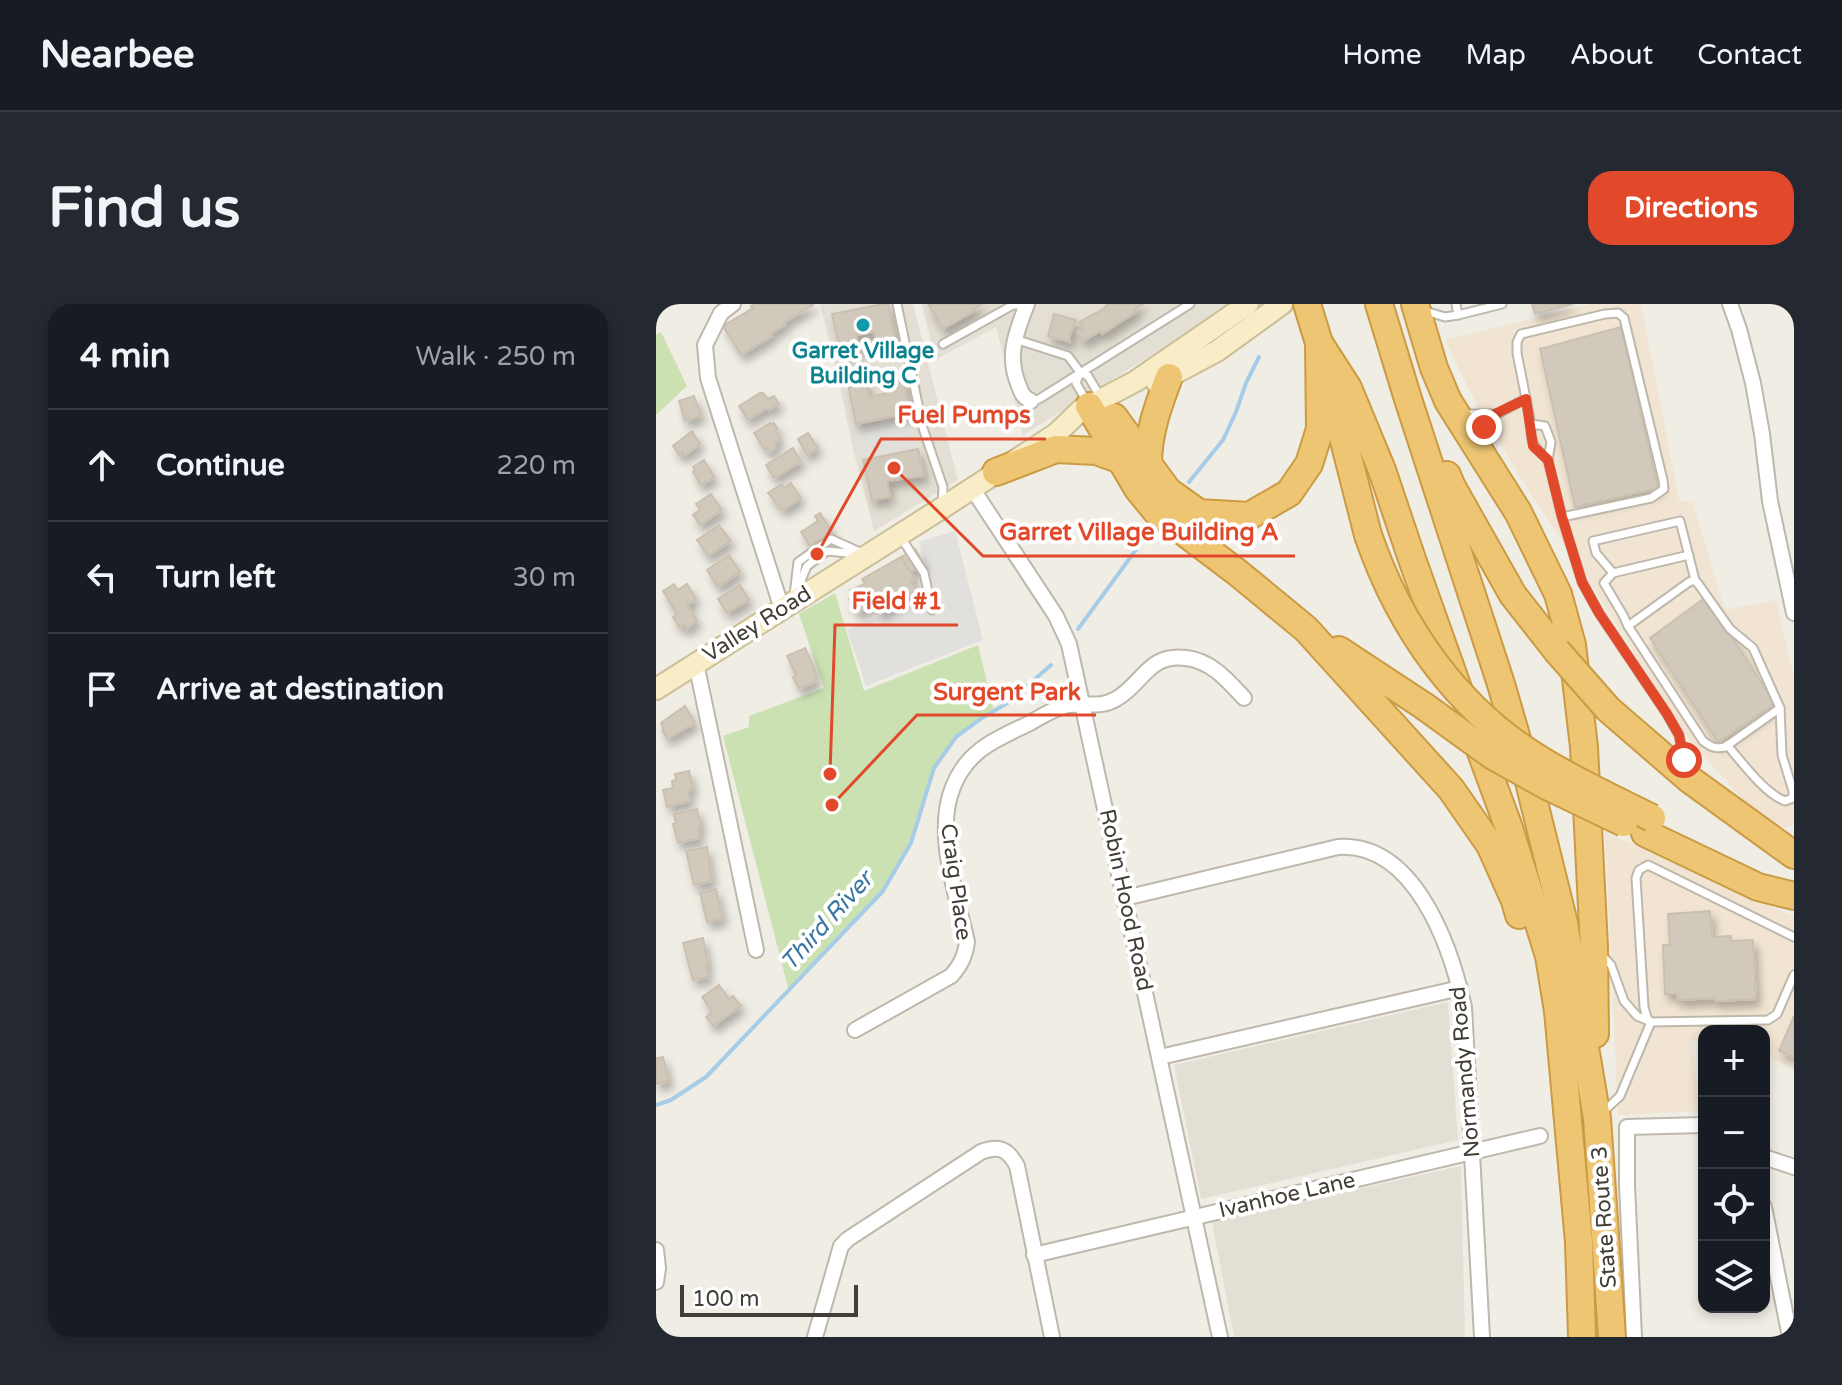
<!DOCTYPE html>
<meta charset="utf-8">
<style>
body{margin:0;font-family:"Varela Round",sans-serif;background:#242831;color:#f1f3f6}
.controls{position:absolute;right:24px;bottom:24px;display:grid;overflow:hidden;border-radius:16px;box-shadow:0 4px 12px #0003}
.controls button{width:72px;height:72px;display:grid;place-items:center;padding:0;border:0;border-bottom:2px solid #363941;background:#171b24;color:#f1f3f6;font:40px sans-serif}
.scale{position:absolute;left:24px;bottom:20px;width:178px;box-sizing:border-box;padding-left:8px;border:4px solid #423d35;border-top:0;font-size:22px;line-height:28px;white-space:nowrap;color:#423d35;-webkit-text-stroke:6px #fff;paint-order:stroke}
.stop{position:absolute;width:24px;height:24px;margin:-18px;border:6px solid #e2482a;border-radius:50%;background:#fff}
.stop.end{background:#e2482a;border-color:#fff;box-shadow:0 2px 8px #0008}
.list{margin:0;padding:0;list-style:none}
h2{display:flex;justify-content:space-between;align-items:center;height:104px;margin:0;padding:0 32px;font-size:34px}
h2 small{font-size:26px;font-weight:400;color:#9ea1a6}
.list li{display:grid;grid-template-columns:52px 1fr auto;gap:24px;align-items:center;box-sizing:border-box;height:112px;padding:0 32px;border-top:2px solid #363941}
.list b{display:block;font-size:30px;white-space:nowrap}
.list em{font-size:26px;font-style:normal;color:#9ea1a6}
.icon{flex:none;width:44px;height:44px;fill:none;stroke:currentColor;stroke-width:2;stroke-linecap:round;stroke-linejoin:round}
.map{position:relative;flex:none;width:1138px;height:1033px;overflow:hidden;border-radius:24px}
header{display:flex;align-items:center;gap:48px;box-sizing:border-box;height:112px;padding:0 40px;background:#171b24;border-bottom:2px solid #363941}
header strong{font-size:38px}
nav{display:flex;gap:44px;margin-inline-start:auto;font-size:28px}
.intro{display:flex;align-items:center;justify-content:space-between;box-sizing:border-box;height:192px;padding:0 48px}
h1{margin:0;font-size:56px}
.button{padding:20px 36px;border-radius:24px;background:#e2482a;color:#fff;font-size:28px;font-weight:700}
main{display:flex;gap:48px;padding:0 48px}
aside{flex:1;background:#171b24;border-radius:24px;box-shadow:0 4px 12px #0003}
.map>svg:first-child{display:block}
.residential{fill:#e4dfd4}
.commercial{fill:#f1e4d2}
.green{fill:#cbe1b2}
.parking{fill:#e2e0dd}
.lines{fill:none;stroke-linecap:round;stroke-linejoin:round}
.stream{stroke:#a7cce7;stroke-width:4}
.building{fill:#d1c9bc;stroke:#cbc0b0;stroke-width:2;filter:url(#shadow)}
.lane-casing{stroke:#beb8ac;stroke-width:11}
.street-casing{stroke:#beb8ac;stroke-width:18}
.secondary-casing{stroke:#cbbf99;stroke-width:24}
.highway-casing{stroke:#cb9b44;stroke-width:30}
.lane{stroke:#fff;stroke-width:7}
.street{stroke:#fff;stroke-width:14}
.secondary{stroke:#f8edc7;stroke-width:20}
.highway{stroke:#eec673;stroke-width:26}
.highway-bridge-casing{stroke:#cb9b44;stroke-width:30;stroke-linecap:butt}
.highway-bridge{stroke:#eec673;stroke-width:26}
.route{stroke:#e2482a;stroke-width:10}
.culture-dot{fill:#0f9aa8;stroke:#fff;stroke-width:3}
.labels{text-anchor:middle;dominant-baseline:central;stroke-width:8;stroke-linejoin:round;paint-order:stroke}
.culture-label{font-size:22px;font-weight:bold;fill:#0d838f;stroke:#fff}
.street-label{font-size:22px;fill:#423d35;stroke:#fff}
.water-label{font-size:24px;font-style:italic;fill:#3b75a2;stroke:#fff}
.leader{fill:none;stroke:#e2482a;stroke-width:3}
.callout-dot{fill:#e2482a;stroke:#fff;stroke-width:3}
.callout-label{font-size:24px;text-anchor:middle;font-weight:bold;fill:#e2482a;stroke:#fff;stroke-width:8;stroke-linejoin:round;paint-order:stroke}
</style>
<header>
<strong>Nearbee</strong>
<nav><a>Home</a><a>Map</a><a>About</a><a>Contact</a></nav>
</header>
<div class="intro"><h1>Find us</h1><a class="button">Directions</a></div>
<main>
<aside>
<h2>4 min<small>Walk · 250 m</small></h2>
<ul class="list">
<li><svg class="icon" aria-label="ahead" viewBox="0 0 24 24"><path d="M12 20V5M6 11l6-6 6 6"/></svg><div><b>Continue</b></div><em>220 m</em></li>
<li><svg class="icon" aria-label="left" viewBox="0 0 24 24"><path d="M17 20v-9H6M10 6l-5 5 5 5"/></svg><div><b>Turn left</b></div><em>30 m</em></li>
<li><svg class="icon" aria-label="arrive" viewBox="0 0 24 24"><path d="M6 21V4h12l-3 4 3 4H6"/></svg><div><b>Arrive at destination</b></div></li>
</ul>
</aside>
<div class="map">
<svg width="1138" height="1033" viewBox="0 0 1138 1033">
<defs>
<filter id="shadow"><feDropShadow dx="4" dy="7" stdDeviation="4" flood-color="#0004"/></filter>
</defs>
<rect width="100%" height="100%" fill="#f0ede5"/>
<g class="residential">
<polygon points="164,0 257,0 302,176 218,227 197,145 182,73"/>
<polygon points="266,0 578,0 367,131 340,23 279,56"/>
<polygon points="792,698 802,836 545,895 518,761"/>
<polygon points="805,862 809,1033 578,1033 556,918"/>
</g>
<g class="commercial">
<polygon points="935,0 985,0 1023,196 1037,199 1069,306 1120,296 1138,374 1138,521 1120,525 1098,508 1031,433 938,285 875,191 821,101 789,36"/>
<polygon points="949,528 1138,613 1138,765 1108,751 1108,727 1048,727 1048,737 1036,738 1044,807 962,811"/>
</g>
<g class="green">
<polygon points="5,28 31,82 0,111 0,31"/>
<polygon points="179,289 208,387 322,341 338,407 300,433 278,464 255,539 227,587 133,687 67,432 93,423 93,412 168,384 143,310"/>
</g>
<g class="parking">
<polygon points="254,113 260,142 208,153 202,124"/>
<polygon points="299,227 327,336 210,382 191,325 222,313 261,288 278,294 263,238"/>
</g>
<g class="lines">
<g class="stream">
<polyline points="533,178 567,136 580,108 590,79 603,53"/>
<polyline points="422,325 493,228"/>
<polyline points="0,801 15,796 50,773 227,587 255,539 278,464 300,433 326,414 353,398 395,361"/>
</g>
</g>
<g class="building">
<polygon points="99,0 157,0 157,1 127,19 129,21 114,30 116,32 85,51 67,22 97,4 95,2"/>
<polygon points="227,0 232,0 240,40 222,44 218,28 200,31 203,47 185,51 176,10"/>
<polygon points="272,0 326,0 317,5 318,7 287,25"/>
<polygon points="452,0 487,0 478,6 480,8 446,30 445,27 427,37 421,28 427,24 423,18 446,6"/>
<polygon points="876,0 917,0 879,10"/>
<polygon points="398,10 420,16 414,32 414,38 392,32"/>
<polygon points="965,23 1002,184 919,203 884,45"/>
<polygon points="246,69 254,109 200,120 192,80 210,77 213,93 232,89 228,73"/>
<polygon points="104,89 107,89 112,95 118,92 123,100 113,106 111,104 92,116 83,102"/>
<polygon points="38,92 45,112 29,117 23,97"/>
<polygon points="114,119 115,120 118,119 122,125 119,127 124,136 118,140 120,144 114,148 111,144 109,146 98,129"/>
<polygon points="36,127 44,140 29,151 27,148 23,151 17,142"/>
<polygon points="152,129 162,144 151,151 142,135"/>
<polygon points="137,144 145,158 118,174 110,161"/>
<polygon points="262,145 268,172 231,177 234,193 216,196 207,156"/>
<polygon points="48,156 58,173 45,181 37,168 39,167 37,163"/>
<polygon points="135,179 145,194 127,206 125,205 112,189 126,180 128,184"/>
<polygon points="55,190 66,206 44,221 37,211 44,206 40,200"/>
<polygon points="164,209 176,227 154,242 145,228 162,217 159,212"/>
<polygon points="63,221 75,237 52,252 41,236"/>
<polygon points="259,245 268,260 255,268 245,253"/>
<polygon points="73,251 84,268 62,283 51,266"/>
<polygon points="245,253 259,275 255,278 261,286 225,309 220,300 201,309 193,295 198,292 194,286 209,280 206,275"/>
<polygon points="18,280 22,286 31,280 40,295 31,301 41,316 31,325 28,321 24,324 17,313 21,310 7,287"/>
<polygon points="84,281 93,296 71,309 62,295"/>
<polygon points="1050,293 1119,400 1062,438 994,334"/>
<polygon points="149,344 159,366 157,367 161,377 143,385 137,373 140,371 131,352"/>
<polygon points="29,402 39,419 11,435 6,426 7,425 5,419"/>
<polygon points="33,467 37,485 32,486 34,497 11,503 7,486 17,484 16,477 20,476 19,470"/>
<polygon points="41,505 45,523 42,524 44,534 22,539 17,520 20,519 18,510"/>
<polygon points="51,543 56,577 38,581 30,547"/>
<polygon points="60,585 67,615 51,618 44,589"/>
<polygon points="1054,607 1056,633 1075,632 1075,637 1097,636 1100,695 1060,697 1059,694 1022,696 1021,690 1009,690 1007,641 1014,641 1012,610"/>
<polygon points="47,634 52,660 50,661 52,673 37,676 27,639"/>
<polygon points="63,681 73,695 77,692 85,702 57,722 50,713 56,708 46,693"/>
<polygon points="1138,712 1138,753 1123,747"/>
<polygon points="7,753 13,777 0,780 0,754"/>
</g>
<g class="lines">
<g class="lane-casing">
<g id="lane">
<polyline points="241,0 267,124 287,183 286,200"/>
<polyline points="800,0 802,11 846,0"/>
<polyline points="769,7 789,13 802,11"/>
<polyline points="359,35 412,52 424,68 432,72 445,94"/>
<polyline points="287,40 357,1 370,1"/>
<polyline points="424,68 420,79 431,98"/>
<polyline points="375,97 383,95 534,0"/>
<polyline points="810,110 839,110"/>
<path d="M875,120l14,2 6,16 -3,18 14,57 89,-19 13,-9 -1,-9 -39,-162 -6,-5 -13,1 -84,20 -4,8v11l14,71c-1,19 3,23 17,36"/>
<path d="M823,135c7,-23 27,-30 47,-40"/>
<polyline points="906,213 926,278 943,309 1011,410 1023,431 1029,461"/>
<polyline points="244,232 268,269 276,306"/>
<polyline points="957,269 1033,251"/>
<path d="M1039,276l-15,-59 -87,20 3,12 17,20 -9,10 19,32 5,11 75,115c8,6 12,8 22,6l55,-39"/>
<polyline points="142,284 151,262 171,247 202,250"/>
<polyline points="138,291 142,258 175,235 206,249"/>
<path d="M972,322l61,-44 6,-2 4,5 31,44 23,19 27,60 2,47 11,36v7l-8,3c-21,-8 -43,-39 -58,-56"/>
<polyline points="1138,633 992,561 983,566 980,574 988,703 991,714 995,718 1112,716 1121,710 1138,671"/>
<polyline points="945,650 955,661 968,697 981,712 995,718 964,792 947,808"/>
</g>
</g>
<g class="street-casing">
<g id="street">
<polyline points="77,0 65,9 49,41 52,74 126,305"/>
<path d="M371,0c-11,29 -21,52 -8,82 3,8 4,11 12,15"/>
<polyline points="1074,0 1083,25 1097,79 1106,130 1114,197 1138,309"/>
<polyline points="316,184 400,312 413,340 564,1033"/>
<polyline points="40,359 100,646"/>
<path d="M469,594l213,-51c77,-5 113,100 126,160l18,330"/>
<path d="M199,726l96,-54c10,-11 14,-20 16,-34 -10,-46 -33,-110 -14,-155 15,-38 44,-48 77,-64 12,-7 25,-15 39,-18 16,-2 32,3 47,-6 27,-15 32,-46 70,-41 26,3 42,23 58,40"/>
<polyline points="504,753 804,684"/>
<polyline points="1108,853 1138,863"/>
<polyline points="1108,903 1134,1033"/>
<polyline points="0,946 2,964 0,978"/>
<polyline points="378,951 884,832"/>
<path d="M159,1033l26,-91 7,-7 133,-87c18,-7 27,-3 36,14l35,171"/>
<polyline points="978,1033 971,881 971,823 1048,821"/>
</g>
</g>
<g class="secondary-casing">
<g id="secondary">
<polyline points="501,79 561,47 626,0"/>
<polyline points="0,385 286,204 400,130 425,106 480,77 592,0"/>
</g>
</g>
<g class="highway-casing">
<g id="highway">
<polyline points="651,0 663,39 712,231"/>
<polyline points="723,0 752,95 845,380 870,466 908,619 941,814 956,1033"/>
<polyline points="759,0 778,64 792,97 862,208 902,290 916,341 928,443 938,643 939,730"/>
<polyline points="663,39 692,84 726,166 756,255 803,387"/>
<polyline points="433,102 482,185 500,207 582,269 650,325 795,485 834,541 859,597 863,611"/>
<polyline points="458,113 512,187 543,209 593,212 633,189 653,160 664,125 663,39"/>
<path d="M492,161c0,-32 10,-59 21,-88"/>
<polyline points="340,168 400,145 440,147 465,156"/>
<polyline points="791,171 796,183 857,291 901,347"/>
<polyline points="683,346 768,402"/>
<polyline points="952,405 1033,475 1138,551"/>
<polyline points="819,432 853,524 893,652 902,707 923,938 926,1033"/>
<polyline points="989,529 1102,583 1138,592"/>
</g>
</g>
<use href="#lane" class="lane"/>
<use href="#street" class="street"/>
<use href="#secondary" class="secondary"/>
<use href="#highway" class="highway"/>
<g class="highway-bridge-casing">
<g id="highway-bridge">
<path d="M712,231c32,93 90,176 176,227 35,21 72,38 108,56"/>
<polyline points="901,347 952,405"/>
<polyline points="768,402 837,452 889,481 968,519"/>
</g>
</g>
<use href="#highway-bridge" class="highway-bridge"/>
</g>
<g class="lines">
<polyline class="route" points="828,123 839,110 870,95 877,142 892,156 906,213 926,278 943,309 1011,410 1023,431 1028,456"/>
</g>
<circle class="culture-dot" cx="207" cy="21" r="8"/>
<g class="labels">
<g class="culture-label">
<text x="207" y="47">Garret Village<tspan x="207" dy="25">Building C</tspan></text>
</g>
<g class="street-label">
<text transform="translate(101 320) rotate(-32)">Valley Road</text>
<text transform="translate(300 578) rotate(82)">Craig Place</text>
<text transform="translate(470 596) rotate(78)">Robin Hood Road</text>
<text transform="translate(809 768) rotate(-95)">Normandy Road</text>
<text transform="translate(631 891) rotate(-13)">Ivanhoe Lane</text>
<text transform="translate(948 913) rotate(-94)">State Route 3</text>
</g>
<g class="water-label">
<text transform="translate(171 617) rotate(-48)">Third River</text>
</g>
</g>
<path class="leader" d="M161 250L225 135H390M238 164L327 252H639M174 470L179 321H302M176 501L261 411H440"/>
<g class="callout-dot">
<circle cx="161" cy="250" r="8"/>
<circle cx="238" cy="164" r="8"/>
<circle cx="174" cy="470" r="8"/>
<circle cx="176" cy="501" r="8"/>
</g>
<g class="callout-label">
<text x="308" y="119">Fuel Pumps</text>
<text x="483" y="236">Garret Village Building A</text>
<text x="241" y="305">Field #1</text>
<text x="351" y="396">Surgent Park</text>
</g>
</svg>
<div class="controls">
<button>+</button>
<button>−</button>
<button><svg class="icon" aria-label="locate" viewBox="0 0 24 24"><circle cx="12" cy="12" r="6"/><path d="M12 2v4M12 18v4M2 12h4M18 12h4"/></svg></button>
<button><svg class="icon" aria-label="layers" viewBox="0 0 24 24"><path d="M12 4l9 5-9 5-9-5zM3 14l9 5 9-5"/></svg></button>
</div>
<div class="scale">100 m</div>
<div class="stop" style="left:1028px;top:456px"></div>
<div class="stop end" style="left:828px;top:123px"></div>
</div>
</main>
